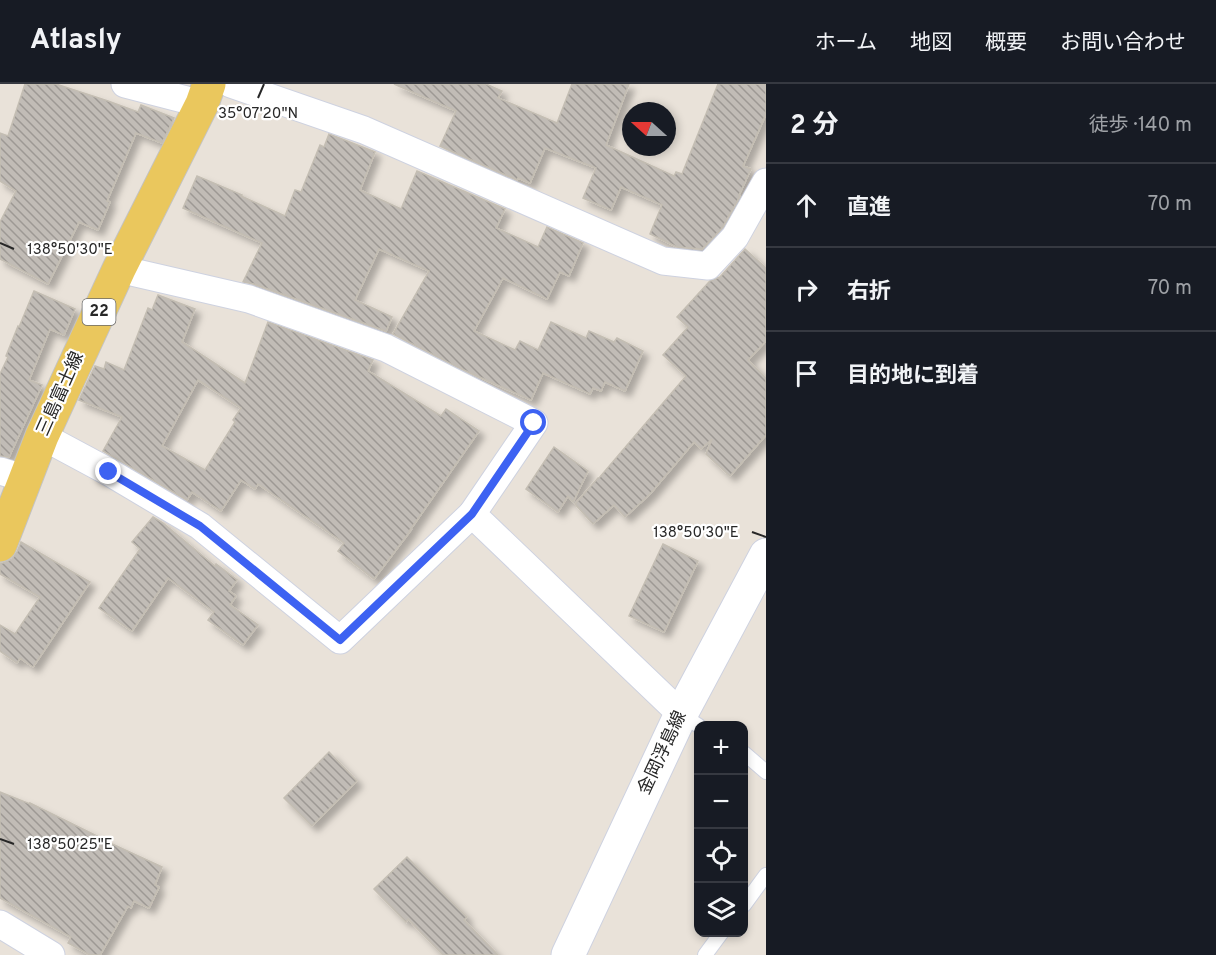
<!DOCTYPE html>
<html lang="ja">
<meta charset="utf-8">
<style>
body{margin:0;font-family:Overpass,"Noto Sans JP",sans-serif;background:#20242c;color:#f1f3f6}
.controls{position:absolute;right:18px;bottom:18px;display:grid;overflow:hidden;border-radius:12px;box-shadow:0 3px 9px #0003}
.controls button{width:54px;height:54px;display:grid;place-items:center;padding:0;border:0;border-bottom:2px solid #363941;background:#171b24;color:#f1f3f6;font:30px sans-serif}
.compass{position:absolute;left:622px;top:18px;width:54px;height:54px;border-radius:50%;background:#171b24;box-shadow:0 3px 9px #0003;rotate:291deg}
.stop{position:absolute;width:18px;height:18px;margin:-14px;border:4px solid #3d62f2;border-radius:50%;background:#fff}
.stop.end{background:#3d62f2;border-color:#fff;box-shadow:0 2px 6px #0008}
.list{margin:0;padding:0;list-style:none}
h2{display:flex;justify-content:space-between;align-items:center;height:78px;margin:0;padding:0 24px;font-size:26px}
h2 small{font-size:20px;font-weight:400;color:#9ea1a6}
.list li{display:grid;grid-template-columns:39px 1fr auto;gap:18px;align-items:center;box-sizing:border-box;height:84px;padding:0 24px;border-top:2px solid #363941}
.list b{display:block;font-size:22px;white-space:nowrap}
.list em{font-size:20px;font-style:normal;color:#9ea1a6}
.icon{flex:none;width:33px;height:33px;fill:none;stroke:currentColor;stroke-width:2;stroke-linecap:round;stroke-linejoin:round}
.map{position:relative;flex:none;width:766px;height:871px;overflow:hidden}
header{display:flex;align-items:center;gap:36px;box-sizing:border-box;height:84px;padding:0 30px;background:#171b24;border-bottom:2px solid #363941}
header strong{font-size:28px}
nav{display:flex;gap:33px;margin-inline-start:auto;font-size:21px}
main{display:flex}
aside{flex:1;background:#171b24}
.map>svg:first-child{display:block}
.building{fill:url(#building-back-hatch);stroke:#c4beb3;stroke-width:1.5;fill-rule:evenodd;filter:url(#shadow)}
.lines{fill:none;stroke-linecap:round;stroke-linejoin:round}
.service-casing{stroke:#ced2e0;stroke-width:16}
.minor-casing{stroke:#ced2e0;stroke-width:29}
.tertiary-casing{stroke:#ced2e0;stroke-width:35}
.primary-casing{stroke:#c3c3c3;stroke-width:35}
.service{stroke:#fff;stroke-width:14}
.minor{stroke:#fff;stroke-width:27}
.tertiary{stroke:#fff;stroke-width:33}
.primary{stroke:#eac75d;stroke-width:33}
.route{stroke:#3d62f2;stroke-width:8}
.ticks{fill:none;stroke:#272727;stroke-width:2}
.labels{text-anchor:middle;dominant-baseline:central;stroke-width:4.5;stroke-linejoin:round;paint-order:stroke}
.shield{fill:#fff;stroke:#686868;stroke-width:1.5}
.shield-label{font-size:16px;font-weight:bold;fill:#272727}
.street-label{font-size:18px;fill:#272727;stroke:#fff}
.ticks-label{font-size:15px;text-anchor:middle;fill:#272727;stroke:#fff;stroke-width:4.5;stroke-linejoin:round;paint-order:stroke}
</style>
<header>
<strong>Atlasly</strong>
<nav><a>ホーム</a><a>地図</a><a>概要</a><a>お問い合わせ</a></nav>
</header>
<main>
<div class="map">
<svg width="766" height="871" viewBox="0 0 766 871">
<defs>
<pattern id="building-back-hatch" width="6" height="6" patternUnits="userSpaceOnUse" patternTransform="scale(1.5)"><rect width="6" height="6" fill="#c1bcb6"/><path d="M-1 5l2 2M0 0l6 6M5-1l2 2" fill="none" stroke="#9d9994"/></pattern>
<filter id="shadow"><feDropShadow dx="5.5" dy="5.5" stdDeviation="3" flood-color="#0004"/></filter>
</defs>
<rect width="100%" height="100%" fill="#e9e2d9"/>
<g class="building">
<polygon points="25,0 56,0 108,17 138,28 141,21 174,34 162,59 136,49 107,117 110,118 98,146 79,138 48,200 0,175 0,138 16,107 0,97 0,49 8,52"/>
<polygon points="394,0 486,0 502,7 498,14 557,39 572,0 629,0 606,61 674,92 676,88 682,90 718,0 766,0 766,30 743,82 751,85 739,111 740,112 722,144 702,165 677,163 650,150 662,121 621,103 611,126 583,114 596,84 545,64 530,99 518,94 517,96 440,62 456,27"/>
<polygon points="329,50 375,68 360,106 401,125 417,87 505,125 496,144 538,163 547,143 583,159 569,192 560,188 547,215 503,194 474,247 515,266 520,257 538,266 551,238 586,254 589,247 614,258 617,254 643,267 625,307 605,298 601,307 593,304 590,310 543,289 531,316 457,283 393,250 429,187 379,165 355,216 392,233 386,247 254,200 243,198 262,159 183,124 197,92 242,111 241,112 285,132 295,106 301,108 320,61 324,63"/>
<polygon points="745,165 766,184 766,257 748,276 766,294 766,351 730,392 706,370 712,355 701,365 694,358 650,410 625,433 614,421 593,440 575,420 598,394 599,394 686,292 663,271 688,243 677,233 710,197 720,193"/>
<polygon points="34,207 75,225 64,251 50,245 29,296 42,301 9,373 0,372 0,290 8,273 6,272 18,242 19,243"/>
<path d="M158,211l37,14 -13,33 63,41 23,-61 105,38 -5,11 73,45 5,-7 33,22 -69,99h1l-37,49 -36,-28 6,-8 -86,-59 -3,5 -14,-9 -20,31 -29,-19 -5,8 -84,-49 19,-34 -43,-17 16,-34 9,3 2,-7 18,8 24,-62 4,2zM198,296l43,28 -8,12 2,2 -30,48 -43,-24z"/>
<polygon points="554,363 588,387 573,418 568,412 558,428 526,405"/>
<polygon points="153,433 163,439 215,482 216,480 237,496 229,507 236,512 230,521 258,541 243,561 208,536 214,528 168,494 132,547 99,524 140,465 132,458"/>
<polygon points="21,458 90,498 33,583 20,574 17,579 0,567 0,541 15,550 40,513 0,490 0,479 3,479 12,475 17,468"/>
<polygon points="663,460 698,477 664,548 629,532"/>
<polygon points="329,668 357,697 312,742 284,714"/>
<polygon points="0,708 30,720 30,719 97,752 97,753 162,783 155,801 159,803 149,824 134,817 131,824 128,822 100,871 90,871 68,859 71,853 0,814"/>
<polygon points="407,773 467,833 464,836 498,871 443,871 408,835 406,838 374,805"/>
</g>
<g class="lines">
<g class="service-casing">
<g id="service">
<polyline points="681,630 699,642"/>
<polyline points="744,669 766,688"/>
<polyline points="744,821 766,791"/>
<polyline points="705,871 722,848"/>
</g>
</g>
<g class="minor-casing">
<g id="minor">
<polyline points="125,0 202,20"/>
<polyline points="231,0 364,46 663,177 708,182 735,153 766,98"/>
<polyline points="119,185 249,215 386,264 534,339 472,430 681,630"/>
<polyline points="42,352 109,388 200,442 340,556 472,430"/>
<polyline points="0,387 26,395"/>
<polyline points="0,840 51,871"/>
</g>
</g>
<g class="tertiary-casing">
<polyline id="tertiary" points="568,871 681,630 766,471"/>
</g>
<g class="primary-casing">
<polyline id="primary" points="0,461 42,352 119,185 202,20 209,0"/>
</g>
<use href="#service" class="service"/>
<use href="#minor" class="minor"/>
<use href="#tertiary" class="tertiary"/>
<use href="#primary" class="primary"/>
</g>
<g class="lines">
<polyline class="route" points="109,388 200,442 340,556 472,430 534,339"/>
</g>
<path class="ticks" d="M258,14l6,-14M0,159l14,6M752,448l14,5M0,755l14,5"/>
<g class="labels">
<rect class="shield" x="82.5" y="215" width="33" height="26" rx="4.5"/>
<g class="shield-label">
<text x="99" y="228">22</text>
</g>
<g class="street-label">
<text transform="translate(61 310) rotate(-66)">三島富士線</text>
<text transform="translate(663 669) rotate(-65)">金岡浮島線</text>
</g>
</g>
<g class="ticks-label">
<text x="258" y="34">35°07'20"N</text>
<text x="70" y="170">138°50'30"E</text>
<text x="696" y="453">138°50'30"E</text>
<text x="70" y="765">138°50'25"E</text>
</g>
</svg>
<div class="controls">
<button>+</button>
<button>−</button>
<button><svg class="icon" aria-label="locate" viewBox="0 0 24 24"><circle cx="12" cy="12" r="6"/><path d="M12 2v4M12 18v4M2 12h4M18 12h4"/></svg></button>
<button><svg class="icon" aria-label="layers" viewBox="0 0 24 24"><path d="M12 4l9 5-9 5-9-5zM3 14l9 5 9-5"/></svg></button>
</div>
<svg class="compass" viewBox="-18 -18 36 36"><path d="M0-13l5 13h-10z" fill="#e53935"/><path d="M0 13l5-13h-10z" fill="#9ea1a6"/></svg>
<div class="stop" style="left:534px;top:339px"></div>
<div class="stop end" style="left:109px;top:388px"></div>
</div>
<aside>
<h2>2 分<small>徒歩 · 140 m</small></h2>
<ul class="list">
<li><svg class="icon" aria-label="ahead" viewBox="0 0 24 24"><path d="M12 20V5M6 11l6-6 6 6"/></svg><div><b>直進</b></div><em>70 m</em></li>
<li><svg class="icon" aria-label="right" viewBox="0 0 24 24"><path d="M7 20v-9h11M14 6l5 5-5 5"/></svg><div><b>右折</b></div><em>70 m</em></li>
<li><svg class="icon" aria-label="arrive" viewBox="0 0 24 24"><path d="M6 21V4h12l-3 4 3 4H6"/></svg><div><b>目的地に到着</b></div></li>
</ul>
</aside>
</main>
